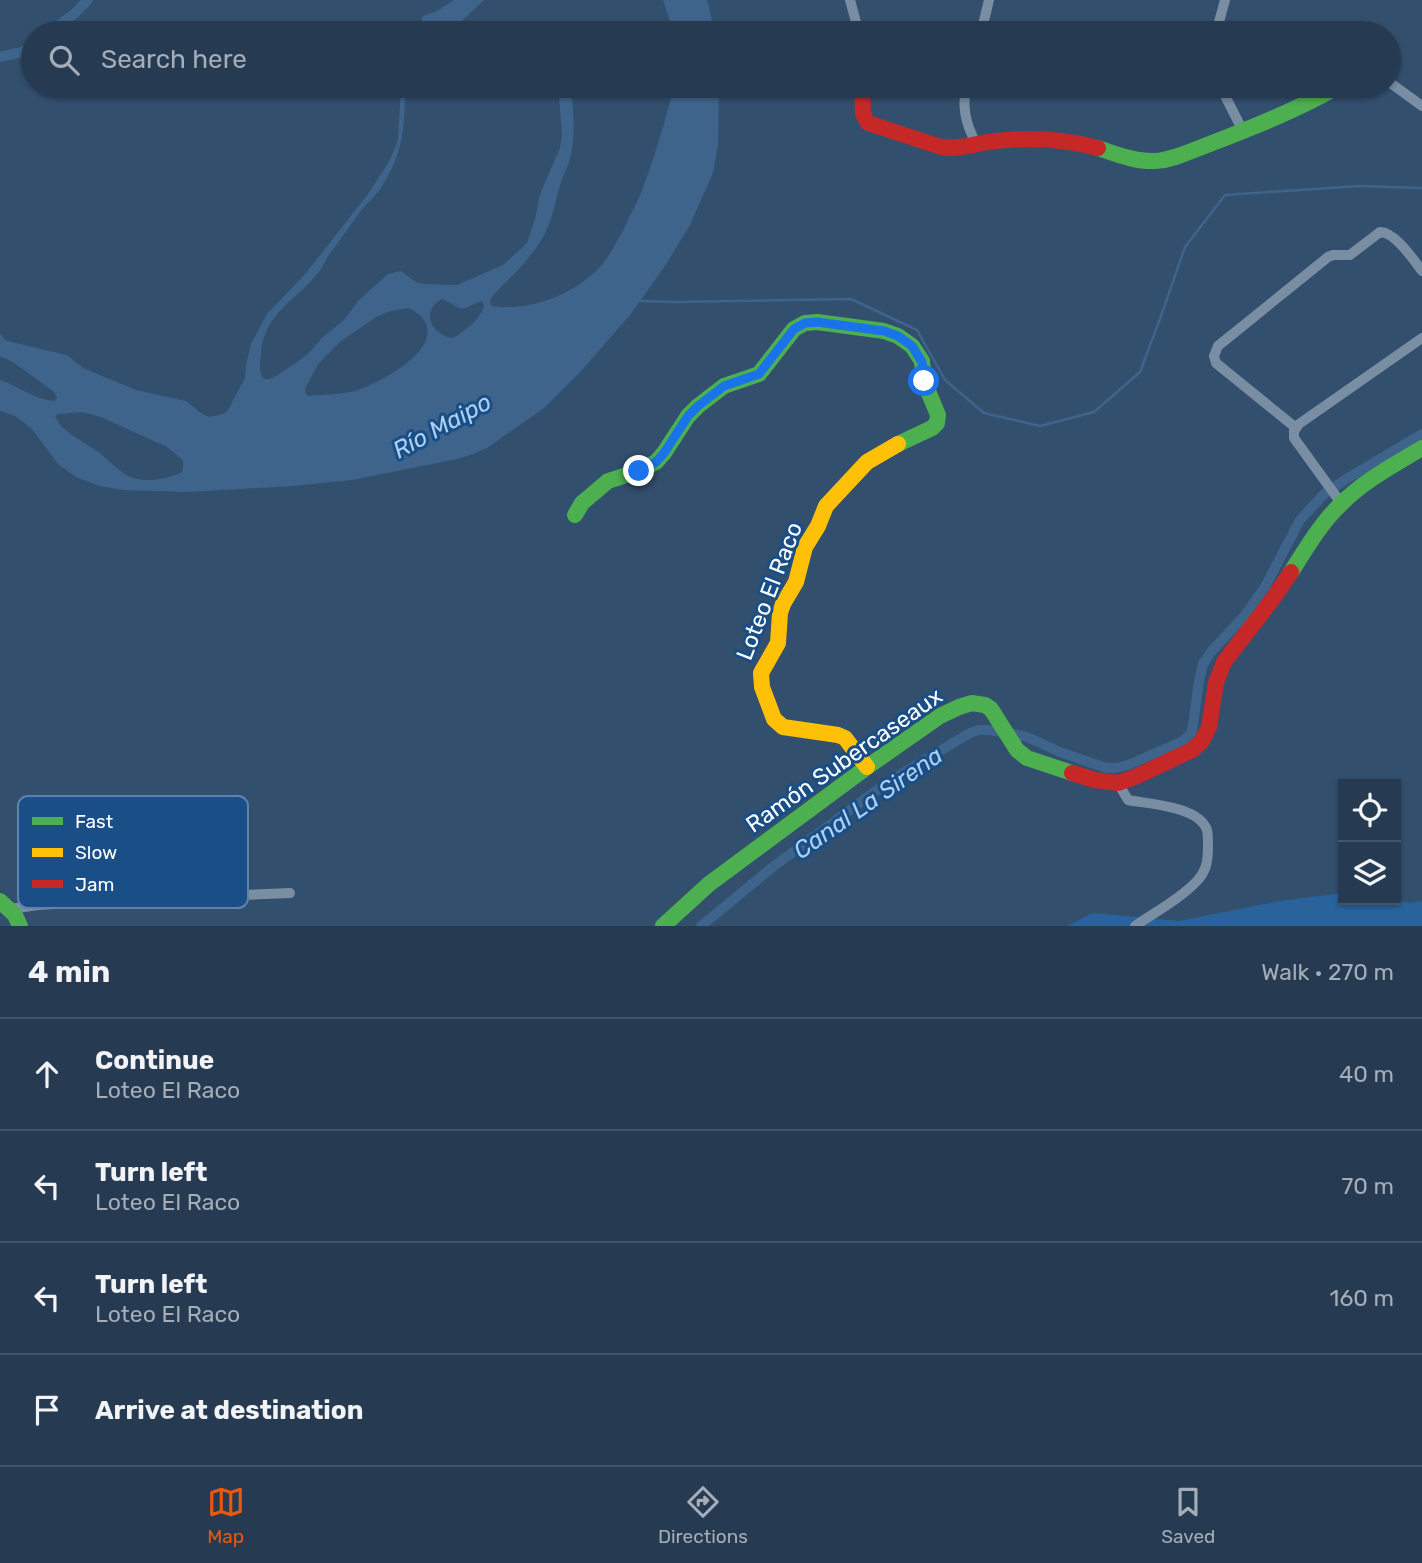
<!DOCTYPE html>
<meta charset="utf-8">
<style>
body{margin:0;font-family:Rubik,sans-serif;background:#2e4259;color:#f1f3f6}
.controls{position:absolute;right:21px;bottom:21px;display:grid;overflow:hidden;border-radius:0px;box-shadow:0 2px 5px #0004}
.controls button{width:63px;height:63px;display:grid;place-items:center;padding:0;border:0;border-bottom:2px solid #425569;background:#263b52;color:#f1f3f6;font:35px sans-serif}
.stop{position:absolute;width:21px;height:21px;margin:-16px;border:5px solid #1a73e8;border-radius:50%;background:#fff}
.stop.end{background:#1a73e8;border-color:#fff;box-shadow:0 2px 7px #0008}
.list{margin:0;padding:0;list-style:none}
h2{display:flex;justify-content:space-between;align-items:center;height:91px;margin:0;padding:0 28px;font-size:30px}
h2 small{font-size:23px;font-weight:400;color:#a4adb8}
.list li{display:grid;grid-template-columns:46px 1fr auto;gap:21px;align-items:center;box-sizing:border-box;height:112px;padding:0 28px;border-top:2px solid #425569}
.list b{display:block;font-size:26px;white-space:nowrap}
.list p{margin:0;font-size:23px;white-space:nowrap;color:#a4adb8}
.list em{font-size:23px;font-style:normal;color:#a4adb8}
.icon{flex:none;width:38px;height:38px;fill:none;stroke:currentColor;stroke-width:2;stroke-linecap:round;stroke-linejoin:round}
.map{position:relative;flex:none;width:1422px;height:926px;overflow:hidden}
.search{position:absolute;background:#263b52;box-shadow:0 2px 5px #0004;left:21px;right:21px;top:21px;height:77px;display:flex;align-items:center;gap:18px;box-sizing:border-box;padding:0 24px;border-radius:38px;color:#a4adb8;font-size:26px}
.sheet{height:539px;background:#263b52}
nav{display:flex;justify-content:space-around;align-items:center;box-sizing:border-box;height:98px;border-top:2px solid #425569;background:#263b52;font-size:19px;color:#a4adb8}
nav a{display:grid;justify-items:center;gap:4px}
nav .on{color:#ea580c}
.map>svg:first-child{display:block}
.green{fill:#2a639c}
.water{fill:#3e648c;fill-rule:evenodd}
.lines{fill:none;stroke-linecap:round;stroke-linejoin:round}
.stream{stroke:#3e648c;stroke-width:2.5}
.canal{stroke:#3e648c;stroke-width:10}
.street{stroke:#798da3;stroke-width:10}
.fast{stroke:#4caf50;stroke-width:16}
.slow{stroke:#ffc107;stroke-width:16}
.jam{stroke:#c62828;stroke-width:16}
.route{stroke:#1a73e8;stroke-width:9}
.labels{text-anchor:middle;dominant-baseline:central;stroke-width:6;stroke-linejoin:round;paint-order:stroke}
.street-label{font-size:23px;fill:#fff;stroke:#194e86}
.water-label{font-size:24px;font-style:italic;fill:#acd0f4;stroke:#194e86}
.key{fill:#194e86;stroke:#5e83aa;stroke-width:2}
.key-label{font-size:19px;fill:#fff}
</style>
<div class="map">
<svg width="1422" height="926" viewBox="0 0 1422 926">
<rect width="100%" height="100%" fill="#324f6e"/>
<polygon class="green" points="1343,893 1343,900 1392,900 1410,903 1422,901 1422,926 1067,926 1093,913 1179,921 1280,901"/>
<g class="water">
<polygon points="454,0 484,0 449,33 417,33 423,16 437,11"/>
<polygon points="663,0 707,0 715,33 674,33"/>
<path d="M401,86h4c0,36 -1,65 -21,97 -6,11 -16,19 -24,29 -9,13 -19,26 -28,39 -5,5 -7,12 -11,18 -22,31 -57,42 -60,85 -1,9 -3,18 3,25h5l9,-4 29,-20 15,-17 22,-18 15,-20 29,-26 13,-3 15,11 8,2 33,1 46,-20 24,-22 8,-24 5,-25 20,-46 2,-14 -4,-48h12c4,21 6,56 -1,76 -2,7 -6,13 -8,20 -5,15 -7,32 -14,47 -6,15 -18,28 -28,40 -5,6 -29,28 -29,32 0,2 1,3 2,5 39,5 79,-10 107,-38 12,-13 20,-30 28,-46 4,-9 10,-19 14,-29 13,-34 24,-71 33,-107h45l-1,59 -5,28 -23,52 -25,41 -35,49 -47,54 -39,39 -57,40 -14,6 -16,5 -105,21 -59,6 -105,6 -64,-2 -25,-4 -23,-9 -18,-13 -26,-35 -17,-13 -15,-5v-31c18,6 35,20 55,21l2,-3 -3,-6 -41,-30 -13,-6v-22l7,7 60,14 16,13 53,22 50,11 15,12 8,4 14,-3 5,-4 17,-32 1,-13 5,-21 16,-30 39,-41 62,-79 22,-34 8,-20zM442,299c24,10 12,14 39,2l2,1 1,5c-5,13 -19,24 -31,31 -22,-3 -33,-27 -11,-39zM408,308c7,3 13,7 17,14 16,29 -46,61 -67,68 -15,5 -34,4 -49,6l-3,-2 -1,-5 13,-25 23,-23 37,-25 13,-5zM82,412l19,5 66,30 16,13v9l-2,4c-14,5 -29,9 -44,6 -16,-3 -27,-19 -40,-28 -11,-8 -26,-15 -36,-25 -3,-3 -4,-7 -6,-10l3,-2z"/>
</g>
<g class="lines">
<polyline class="stream" points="639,301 676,302 851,299 917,330 945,380 984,413 1040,426 1094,412 1140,372 1161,316 1185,247 1225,195 1359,186 1422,188"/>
<g class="canal">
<polyline points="48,33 74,14 88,0"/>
<polyline points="0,57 22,52 33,44"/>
<polyline points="701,926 774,866 888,782 970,733 979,730 989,730 1014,734 1027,737 1060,752 1106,768 1116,768 1128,765 1183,741 1192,732 1199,681 1203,664 1210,653 1246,614 1265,587 1300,520 1324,494 1348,478 1422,434"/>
</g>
<g class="street">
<polyline points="850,0 859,33"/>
<polyline points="981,33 989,0"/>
<polyline points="1216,33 1225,0"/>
<polyline points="1389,82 1422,106"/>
<path d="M967,86c-6,20 -1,39 9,57"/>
<polyline points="1220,86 1243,131"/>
<path d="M1296,428l-80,-65 -2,-7 4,-10 110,-89 5,-2h17l30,-23c15,0 33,27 42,39"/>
<polyline points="1341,503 1294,438 1294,431 1299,424 1422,338"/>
<path d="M1118,783l10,17c21,4 71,6 79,30 1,4 1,10 1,16 0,14 -1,24 -11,35 -17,18 -42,31 -62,45"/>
<polyline points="10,909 38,905 87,902 290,893"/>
</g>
<g class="fast">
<path d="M1098,148c18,6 38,14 57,13 18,-1 36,-10 52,-16 45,-17 90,-35 132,-59"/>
<polyline points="575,515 582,503 608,481 639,471 656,462 664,453 688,416 698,406 724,386 759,374 794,329 805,323 817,322 884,331 898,336 912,346 922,361 924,381 938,415 937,423 932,428 898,444"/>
<path d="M1291,572c15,-23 29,-48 49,-67 23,-24 54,-40 82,-57"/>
<polyline points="0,901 15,915 20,926"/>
<polyline points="663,926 709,884 867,767 940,716 959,707 972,703 985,705 991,709 1017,750 1027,758 1072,773"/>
</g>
<polyline class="slow" points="867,767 845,738 838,735 783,727 774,719 762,687 761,673 778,643 780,613 783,604 796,582 805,547 818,526 826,506 867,462 898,444"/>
<g class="jam">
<path d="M862,86l1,28 5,9 73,24c18,3 36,-4 54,-6 34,-4 69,-2 103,7"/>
<polyline points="1072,773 1095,780 1118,783 1135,777 1192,750 1202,741 1209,727 1216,683 1224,662 1272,600 1291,572"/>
</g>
</g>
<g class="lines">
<polyline class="route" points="639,471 656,462 664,453 688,416 698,406 724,386 759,374 794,329 805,323 817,322 884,331 898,336 912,346 922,362 924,381"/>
</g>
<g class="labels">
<g class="street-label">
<text transform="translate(769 591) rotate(-69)">Loteo El Raco</text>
<text transform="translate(844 760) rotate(-35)">Ramón Subercaseaux</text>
</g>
<g class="water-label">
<text transform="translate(442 426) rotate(-29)">Río Maipo</text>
<text transform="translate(868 803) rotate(-35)">Canal La Sirena</text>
</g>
</g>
<rect x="18" y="796" width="230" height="112" rx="10" class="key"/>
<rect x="32" y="817" width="31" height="8" fill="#4caf50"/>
<rect x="32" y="848" width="31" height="9" fill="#ffc107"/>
<rect x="32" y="880" width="31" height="8" fill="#c62828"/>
<g class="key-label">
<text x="75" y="828">Fast</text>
<text x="75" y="859">Slow</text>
<text x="75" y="891">Jam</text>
</g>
</svg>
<div class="controls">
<button><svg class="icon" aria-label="locate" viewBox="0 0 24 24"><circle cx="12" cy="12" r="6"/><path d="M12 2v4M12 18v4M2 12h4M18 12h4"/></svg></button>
<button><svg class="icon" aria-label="layers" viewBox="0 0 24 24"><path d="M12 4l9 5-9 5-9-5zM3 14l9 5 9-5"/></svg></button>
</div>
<div class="stop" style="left:924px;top:381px"></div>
<div class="stop end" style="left:639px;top:471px"></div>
<div class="search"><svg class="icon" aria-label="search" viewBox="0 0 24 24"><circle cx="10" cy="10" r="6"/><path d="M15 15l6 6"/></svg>Search here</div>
</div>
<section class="sheet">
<h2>4 min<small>Walk · 270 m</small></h2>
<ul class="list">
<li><svg class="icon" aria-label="ahead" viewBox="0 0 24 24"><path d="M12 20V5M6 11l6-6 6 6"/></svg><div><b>Continue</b><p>Loteo El Raco</p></div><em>40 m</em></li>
<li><svg class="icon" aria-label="left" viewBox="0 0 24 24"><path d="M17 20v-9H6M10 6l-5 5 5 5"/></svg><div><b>Turn left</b><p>Loteo El Raco</p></div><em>70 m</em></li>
<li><svg class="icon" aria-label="left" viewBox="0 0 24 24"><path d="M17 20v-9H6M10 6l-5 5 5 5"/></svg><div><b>Turn left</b><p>Loteo El Raco</p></div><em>160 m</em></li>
<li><svg class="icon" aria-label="arrive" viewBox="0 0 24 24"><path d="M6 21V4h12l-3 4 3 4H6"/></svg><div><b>Arrive at destination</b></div></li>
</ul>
</section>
<nav>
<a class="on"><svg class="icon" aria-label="map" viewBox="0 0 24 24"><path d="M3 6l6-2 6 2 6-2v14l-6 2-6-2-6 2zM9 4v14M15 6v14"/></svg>Map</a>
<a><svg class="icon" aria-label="directions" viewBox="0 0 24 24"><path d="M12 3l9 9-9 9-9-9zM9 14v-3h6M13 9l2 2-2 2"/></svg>Directions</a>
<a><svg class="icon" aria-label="saved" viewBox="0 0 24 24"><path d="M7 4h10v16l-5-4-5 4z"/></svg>Saved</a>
</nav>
